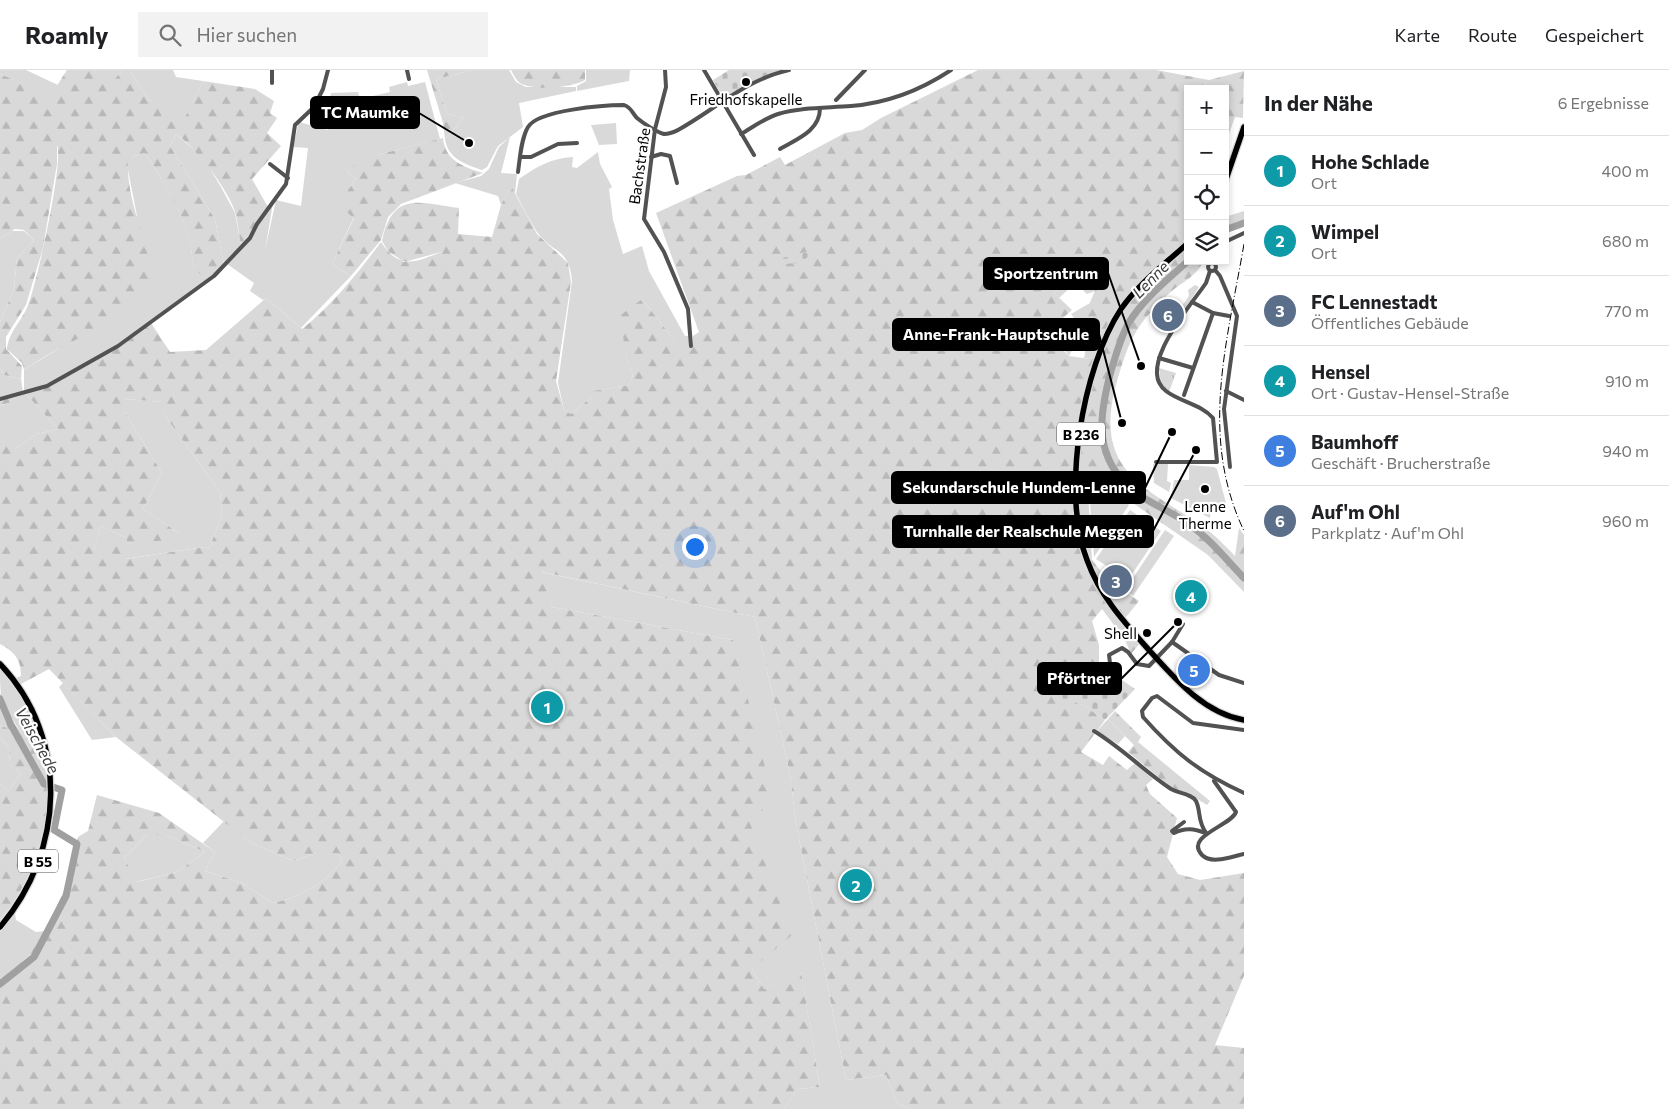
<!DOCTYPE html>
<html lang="de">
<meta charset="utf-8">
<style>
body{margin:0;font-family:Commissioner,sans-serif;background:#f2f2f2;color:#202124}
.controls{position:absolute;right:15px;top:15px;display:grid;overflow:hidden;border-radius:0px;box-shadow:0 2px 8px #0003}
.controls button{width:45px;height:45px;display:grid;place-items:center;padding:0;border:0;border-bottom:1px solid #e0e0e0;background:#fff;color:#202124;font:25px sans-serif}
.you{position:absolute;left:694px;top:476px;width:18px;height:18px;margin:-12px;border:4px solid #fff;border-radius:50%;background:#1a73e8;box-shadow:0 0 0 8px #1a73e833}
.badge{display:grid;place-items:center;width:32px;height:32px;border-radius:50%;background:#2563eb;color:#fff;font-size:16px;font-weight:700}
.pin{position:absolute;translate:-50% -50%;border:2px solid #fff;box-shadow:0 1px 5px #0006}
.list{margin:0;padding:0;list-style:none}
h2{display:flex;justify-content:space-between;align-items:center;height:65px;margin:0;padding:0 20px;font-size:21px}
h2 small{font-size:16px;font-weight:400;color:#757577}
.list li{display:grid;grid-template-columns:32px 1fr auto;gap:15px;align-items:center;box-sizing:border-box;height:70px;padding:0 20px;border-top:1px solid #e0e0e0}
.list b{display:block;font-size:19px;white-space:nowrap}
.list p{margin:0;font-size:16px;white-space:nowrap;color:#757577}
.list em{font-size:16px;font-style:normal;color:#757577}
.icon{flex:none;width:28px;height:28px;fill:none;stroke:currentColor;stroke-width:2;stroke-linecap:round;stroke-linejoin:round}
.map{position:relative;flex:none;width:1244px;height:1039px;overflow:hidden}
header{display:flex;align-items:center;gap:30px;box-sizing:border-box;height:70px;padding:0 25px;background:#fff;border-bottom:1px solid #e0e0e0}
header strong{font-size:24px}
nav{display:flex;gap:28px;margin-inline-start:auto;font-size:18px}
.search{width:350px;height:45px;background:#f2f2f2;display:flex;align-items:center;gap:12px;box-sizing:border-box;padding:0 18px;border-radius:0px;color:#757577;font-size:19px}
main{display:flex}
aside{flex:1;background:#fff}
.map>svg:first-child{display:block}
.green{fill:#d9d9d9}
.forest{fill:url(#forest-firs);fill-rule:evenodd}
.cemetery{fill:url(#cemetery-stones)}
.park{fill:url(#park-tufts)}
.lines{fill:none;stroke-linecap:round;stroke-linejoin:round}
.river{stroke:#a0a0a0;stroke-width:7}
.primary-casing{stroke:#dbdbdb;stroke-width:8}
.street{stroke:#525252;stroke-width:4}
.primary{stroke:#000;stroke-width:5.5}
.rail{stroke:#000;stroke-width:1;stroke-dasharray:8 2.5 1 2.5;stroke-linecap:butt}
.poi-dot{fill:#000;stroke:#fff;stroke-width:2}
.labels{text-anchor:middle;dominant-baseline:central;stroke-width:4.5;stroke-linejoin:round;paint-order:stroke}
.shield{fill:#fff;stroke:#4c4c4c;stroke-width:1}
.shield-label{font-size:14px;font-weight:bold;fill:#000}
.poi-label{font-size:15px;fill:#000;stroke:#fff}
.street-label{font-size:15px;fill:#000;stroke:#fff}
.water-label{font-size:16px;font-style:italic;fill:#414141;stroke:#fff}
.leader{fill:none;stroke:#000;stroke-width:2}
.callout-dot{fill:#000;stroke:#fff;stroke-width:2}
.callout{fill:#000;stroke:#000;stroke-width:2}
.callout-label{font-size:16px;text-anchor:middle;font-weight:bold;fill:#fff}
</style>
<header>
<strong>Roamly</strong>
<div class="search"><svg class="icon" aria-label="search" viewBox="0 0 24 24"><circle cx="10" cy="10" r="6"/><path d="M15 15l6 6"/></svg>Hier suchen</div>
<nav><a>Karte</a><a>Route</a><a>Gespeichert</a></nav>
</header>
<main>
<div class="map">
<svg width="1244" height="1039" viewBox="0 0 1244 1039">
<defs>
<pattern id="forest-firs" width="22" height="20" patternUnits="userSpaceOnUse" patternTransform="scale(1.25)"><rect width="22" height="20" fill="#d9d9d9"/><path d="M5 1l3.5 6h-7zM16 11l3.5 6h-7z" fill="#b8b8b8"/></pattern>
<pattern id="cemetery-stones" width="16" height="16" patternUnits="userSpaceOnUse" patternTransform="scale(1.25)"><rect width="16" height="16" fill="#d9d9d9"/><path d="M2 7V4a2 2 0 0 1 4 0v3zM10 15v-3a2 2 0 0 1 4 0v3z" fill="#b8b8b8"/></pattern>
<pattern id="park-tufts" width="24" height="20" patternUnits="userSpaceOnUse" patternTransform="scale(1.25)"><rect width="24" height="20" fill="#d9d9d9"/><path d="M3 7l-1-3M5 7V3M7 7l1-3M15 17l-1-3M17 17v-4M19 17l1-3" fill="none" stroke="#b8b8b8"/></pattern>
</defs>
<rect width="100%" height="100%" fill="#fff"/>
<g class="green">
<polygon points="0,0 26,0 58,15 51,26 0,4"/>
<polygon points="94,0 123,0 112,13"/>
<polygon points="129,0 173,0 176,7 203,11 183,53 148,29"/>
<path d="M474,0h35l7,12 10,5h50v4l-57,12 4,24 -25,19 -11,21 -5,3c-17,-6 -34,-11 -37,-31l19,-21 -17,-4 -11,-35z"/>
<polygon points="586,0 630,0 629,11 577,21 577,16 586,11"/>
<polygon points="407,12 408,16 425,12 440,69 377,85 347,101 356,109 345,124 354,147 332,194 351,206 301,258 266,228 263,230 250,221 254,213 227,194 273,133 265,180 276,130 301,136 308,78 293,77 299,52 328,60 331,48 325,46 331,23 358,22 360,29 390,22 389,17"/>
<polygon points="616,53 617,74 599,75 591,55"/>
<polygon points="176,64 204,89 221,117 235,143 241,176 224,195 215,149 170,76"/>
<polygon points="510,67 501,103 517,104 515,124 511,117 501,135 498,126 455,113 481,106 489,99 499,77"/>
<path d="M598,82l2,12 12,23 -3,2 4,31 10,34 19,-8 7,25 36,65h4l1,13 -15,-8 -33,-42 -17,55 8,21 -4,10 -35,6 -1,5 -22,18 -7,-4 -6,-27 14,-102c-3,-34 -18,-26 -35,-49 -8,-12 -14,-25 -21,-38l3,-15c17,-12 32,-21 54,-22l-1,10 5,1z"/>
<path d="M145,83c20,31 50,75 47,113l20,11c-18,10 -33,23 -49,36 -43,31 -88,64 -139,79v-22l34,-21 79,-133 -9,-46v-9l6,-5z"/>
<polygon points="1244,141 1244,151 1225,157 1225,147"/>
<polygon points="12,161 24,161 34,170 17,188 14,219 0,252 0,169"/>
<polygon points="1093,189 1100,209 1095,221 1087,224 1075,213 1059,228 1054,223"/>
<polygon points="1195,215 1199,217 1185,239 1182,236 1189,226 1188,220"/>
<polygon points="1090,233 1077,265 1085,274 1073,278 1069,286 1057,269 1074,248 1071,244"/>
<polygon points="1096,258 1103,260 1090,289 1084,288 1086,277"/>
<polygon points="0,299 4,305 21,309 23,322 0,329"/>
<polygon points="26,324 58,359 37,364 15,379 0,380 0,336 11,332 13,328"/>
<polygon points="124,329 163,332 166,347 220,422 222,445 209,479 204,477 124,489 94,479 101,456 127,468 127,474 180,464 143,439 162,403 124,341"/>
<polygon points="1153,394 1168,394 1167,411 1171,413 1169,422 1154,413"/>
<polygon points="1189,395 1214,397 1217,399 1227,437 1211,436 1210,448 1171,428 1174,410 1189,410"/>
<polygon points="1103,413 1129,435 1094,487 1089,420 1095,415"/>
<polygon points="1130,440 1161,461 1128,510 1096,489"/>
<polygon points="1165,460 1174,466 1133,526 1125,520"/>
<polygon points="541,502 755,547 790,704 796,753 846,1010 886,1005 897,1033 910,1039 784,1039 798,1019 820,1017 801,902 764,919 752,899 748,747 733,570 552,537"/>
<path d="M0,598c24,29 36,55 46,91l-9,1c-9,-24 -29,-40 -36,-65 -1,-8 -1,-19 -1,-27z"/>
<polygon points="63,613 116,667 92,670 59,617"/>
<polygon points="0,633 9,660 0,655"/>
<polygon points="1108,649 1125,666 1118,674 1097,661"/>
<polygon points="0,668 9,677 10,694 21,704 8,721 0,714"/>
<path d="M224,751l27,22 42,18 23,-8h22l4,6c-11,22 -46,40 -69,44l-31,-20 -37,-12 10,-19 -12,-9z"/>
<polygon points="147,765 166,765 205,782 177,802 136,812 124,788"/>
<polygon points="15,843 16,850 36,862 45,861 30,885 0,910 0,862"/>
</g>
<g class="forest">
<path d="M67,0h27l18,12 11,-12h6l19,29 35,23 20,-41 52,8 19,12 -4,12 7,5 -10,15 14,13 -29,33 16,28 -27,39c-2,-10 -3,-21 -5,-31 -6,-24 -40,-67 -60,-81l-6,12 45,73 9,46 -12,12 -11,-2 -9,-9c3,-37 -27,-82 -47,-113l-11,3 -6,5c-2,34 15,70 22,104 8,40 -67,70 -94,85 -11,6 -21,13 -32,20l-2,-7 -15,-14c2,-18 15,-28 21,-44 9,-22 36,-144 29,-160v19l-14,84 -17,57 -20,32v12l16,17 -1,13 -17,-4 -4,-6v-47l14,-33 3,-31 17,-18 -10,-10 -9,-1 -15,10v-165l51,21z"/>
<polygon points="427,0 474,0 436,9 447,44 464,48 445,69 443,53"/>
<path d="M511,0h74v10c-14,8 -51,11 -65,3 -4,-3 -7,-9 -9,-13z"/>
<path d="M978,0h178l53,10 35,-9 -1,47 -8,-1 -10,28v-56h-37v146l-5,6 5,8v12l15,2c-9,14 -17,17 -30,27 -13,11 -24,23 -34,37 -12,17 -20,46 -25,66 -19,85 41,97 96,139 9,7 17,16 25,24l4,-28 5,7v57l-36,-37 -104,-72 -10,1 -6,6 4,70 15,19 32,22 -17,21 18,21 -9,11 -6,-14 -23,-31 -10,12 7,24v19l-46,30 32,12 20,14 -24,32 22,13 6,-9 18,14 8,-7 18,16 -7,6 4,9 27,24 -10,39 11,17 22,6 44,-7v103l-29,69 29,3v61h-334l-13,-6 -11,-28 -40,5 -50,-257 -6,-49 -35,-157 -213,-45 10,35 181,33 36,143 -4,26 -17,9 44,117 -40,34 12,20 37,-18 19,116 -22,2 -14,20h-784v-129l30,-25 6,-11 2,1 26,-54 14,-54 10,-6 9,-36 62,18 56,39 -10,19 37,12 31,20c23,-4 58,-22 69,-44l-4,-6h-22l-23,8 -42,-18 -135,-106 -67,-68 -28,15 -5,-6 5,-2c0,-16 -6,-24 -21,-32v-194l7,-8 8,7 22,-15 21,-5 -32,-35 -13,4 -2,4 -11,4v-5l53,-16 72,-42 26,-20 19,29 36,-2 60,-52 36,31c31,-25 56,-56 79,-87 20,30 35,19 64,9l-41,11 -16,-11 -6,-10c11,-51 37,-38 77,-33l-1,26 34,3 9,-32 10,-19 26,48 31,29 3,19 -15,99 8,29 7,4 22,-18v-5l36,-6 4,-10 -8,-21 -4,-39 21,-16 33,42 18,7v-12l6,-4 -43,-119 81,-37 9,-1 34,-18 5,8 60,-32 17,-3 19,-12zM1093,190l7,19 -24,56 9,9 9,-16 9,2 -13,29 -21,-3 -7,-7 2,-4 -16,-14 24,-21 -18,-17zM124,329l38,3 4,15 54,75 2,23 -13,34 -5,-2 -79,12 -10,-16 -16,7 -5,-1 7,-23 26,12v6l50,-5 3,-5 -37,-25 19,-36 -38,-62zM147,765h19l39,17 -28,20 -40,10 -13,-24z"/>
<path d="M443,68c2,22 20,29 40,35l-82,31 -13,13 -7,23 -30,36 -19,-12 22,-46 -14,-11 5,-13 11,-15 -9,-8 23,-19 7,3z"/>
<path d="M0,623l13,29 18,22 6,15h9c1,12 3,24 3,35 -4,45 -19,92 -49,126v-136l8,7 13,-17 -11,-10 -1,-17 -9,-9v-13l8,4 -8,-26z"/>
<polygon points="1115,641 1141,667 1138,672 1210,731 1207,735 1194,727 1173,719 1128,682 1134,675 1108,649"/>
</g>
<g class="cemetery">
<polygon points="729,0 782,0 768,5 724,29 713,10"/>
<polygon points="809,181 813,184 798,193 784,194 783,188"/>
<polygon points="1099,594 1135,619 1105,650 1085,636 1052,625"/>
</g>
<polygon class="park" points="1159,298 1176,303 1169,322 1161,314"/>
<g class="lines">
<g class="river">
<polyline points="1225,160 1244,153"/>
<path d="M1188,191c-21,19 -45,38 -60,63 -8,15 -12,31 -17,47 -11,41 -18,80 15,113 16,16 36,23 55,35 25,15 43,38 63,59"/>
<polyline points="0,629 11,655 44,714 62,720 54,760 77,774 66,826 34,887 0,914"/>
</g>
<g class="primary-casing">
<g id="primary">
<polyline points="1225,112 1244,57"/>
<path d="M1188,173c-23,21 -49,40 -67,66 -39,59 -60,185 -34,251 13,36 37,62 62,90 26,29 55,63 95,70"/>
<path d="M0,594c70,74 65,187 0,263"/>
</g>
</g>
<g class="street">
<polyline points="407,0 409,9"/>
<polyline points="665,0 666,17 655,59 644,149 664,182 688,239 691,276"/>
<polyline points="704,0 754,85"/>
<polyline points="272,13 272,0"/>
<polyline points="836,30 865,0"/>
<path d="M741,64c12,-7 24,-16 37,-20 24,-7 48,-6 73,-8 36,-3 70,-16 100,-36"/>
<path d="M780,79c17,-10 40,-18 40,-41"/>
<polyline points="521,87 531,87 558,74 577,73"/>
<polyline points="651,87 661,84 670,86 677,113"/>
<polyline points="270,94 288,108"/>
<path d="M518,102c2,-14 3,-33 10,-45 10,-17 77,-22 96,-22 8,3 8,8 13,13 6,5 19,14 27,16 4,0 11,-2 14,-4 36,-20 69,-51 111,-60"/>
<polyline points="1225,172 1244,163"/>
<circle cx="1212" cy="197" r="4"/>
<polyline points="1215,200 1220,206 1237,246 1224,339 1230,397"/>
<polyline points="1192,232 1213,243 1229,246"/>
<polyline points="1159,288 1193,298"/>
<polyline points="1226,321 1244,330"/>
<polyline points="1184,325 1213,243"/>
<polyline points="0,329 47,316 118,276 214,206 250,168 257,154 286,114 295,55 314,37 323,19 328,0"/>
<path d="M1156,392h61l-4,-44c-12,-14 -33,-16 -47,-27 -31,-23 26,-87 40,-108l4,-12"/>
<polyline points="1172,572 1219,605 1244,613"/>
<polyline points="1111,601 1109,585 1122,578 1128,582 1137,594 1149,596 1172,572 1183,554"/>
<path d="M1244,660l-51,-7 -36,-27 -5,2 -10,13 1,6c32,36 57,56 101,76"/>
<path d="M1094,661c28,17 50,40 77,58 7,4 21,5 25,12 5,10 1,19 10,32"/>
<path d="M1214,711l22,31c-5,14 -52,24 -34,43 10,10 31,1 42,-1"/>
<path d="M1184,752l-12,9 2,2c12,-6 20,-4 32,0"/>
</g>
<use href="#primary" class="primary"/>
<path class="rail" d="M1244,174c-17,99 -45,192 0,287"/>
</g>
<g class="poi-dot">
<circle cx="746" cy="12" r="5"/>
<circle cx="1205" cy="419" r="5"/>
<circle cx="1147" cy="563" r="5"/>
</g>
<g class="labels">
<g class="shield">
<rect x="1057" y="352.5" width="48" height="23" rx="4"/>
<rect x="18" y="779.5" width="40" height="23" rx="4"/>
</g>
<g class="shield-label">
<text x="1081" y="364">B 236</text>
<text x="38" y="791">B 55</text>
</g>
<g class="poi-label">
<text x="746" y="29">Friedhofskapelle</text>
<text x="1205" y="436">Lenne<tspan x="1205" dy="17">Therme</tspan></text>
<text x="1137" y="563" text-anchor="end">Shell</text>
</g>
<g class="street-label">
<text transform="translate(639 96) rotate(-82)">Bachstraße</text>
</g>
<g class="water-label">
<text transform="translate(1150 209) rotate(-46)">Lenne</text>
<text transform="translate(38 670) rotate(61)">Veischede</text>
</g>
</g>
<path class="leader" d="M469 73L419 43M1141 296L1108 203M1122 353L1099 264M1172 362L1145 418M1196 380L1153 461M1178 552L1121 609"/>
<g class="callout-dot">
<circle cx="469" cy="73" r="5"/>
<circle cx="1141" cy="296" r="5"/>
<circle cx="1122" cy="353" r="5"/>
<circle cx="1172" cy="362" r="5"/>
<circle cx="1196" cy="380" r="5"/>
<circle cx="1178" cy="552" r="5"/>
</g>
<g class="callout">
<rect x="311" y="27" width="108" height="31" rx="5"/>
<rect x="984" y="188" width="124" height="31" rx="5"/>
<rect x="893" y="249" width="206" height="31" rx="5"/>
<rect x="892" y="402" width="253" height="31" rx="5"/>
<rect x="893" y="446" width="260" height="31" rx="5"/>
<rect x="1038" y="593" width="83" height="31" rx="5"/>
</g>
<g class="callout-label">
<text x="365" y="48">TC Maumke</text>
<text x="1046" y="209">Sportzentrum</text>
<text x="996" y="270">Anne-Frank-Hauptschule</text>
<text x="1019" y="423">Sekundarschule Hundem-Lenne</text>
<text x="1023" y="467">Turnhalle der Realschule Meggen</text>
<text x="1079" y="614">Pförtner</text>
</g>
</svg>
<div class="controls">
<button>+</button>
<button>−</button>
<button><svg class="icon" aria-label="locate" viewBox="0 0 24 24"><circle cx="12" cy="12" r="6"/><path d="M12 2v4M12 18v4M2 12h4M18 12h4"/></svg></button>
<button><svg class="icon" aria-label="layers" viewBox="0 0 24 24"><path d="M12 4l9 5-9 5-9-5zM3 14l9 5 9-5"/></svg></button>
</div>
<div class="you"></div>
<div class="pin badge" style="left:547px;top:637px;background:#0f9aa8">1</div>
<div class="pin badge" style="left:856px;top:815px;background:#0f9aa8">2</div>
<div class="pin badge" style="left:1116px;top:511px;background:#5c6f8a">3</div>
<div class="pin badge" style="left:1191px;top:526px;background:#0f9aa8">4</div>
<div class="pin badge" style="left:1194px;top:600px;background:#3f7fe0">5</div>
<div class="pin badge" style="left:1168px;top:245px;background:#5c6f8a">6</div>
</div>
<aside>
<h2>In der Nähe<small>6 Ergebnisse</small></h2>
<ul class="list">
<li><span class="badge" style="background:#0f9aa8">1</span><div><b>Hohe Schlade</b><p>Ort</p></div><em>400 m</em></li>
<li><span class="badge" style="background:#0f9aa8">2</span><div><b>Wimpel</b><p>Ort</p></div><em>680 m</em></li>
<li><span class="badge" style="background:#5c6f8a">3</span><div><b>FC Lennestadt</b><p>Öffentliches Gebäude</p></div><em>770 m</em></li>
<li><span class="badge" style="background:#0f9aa8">4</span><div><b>Hensel</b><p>Ort · Gustav-Hensel-Straße</p></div><em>910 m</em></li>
<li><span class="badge" style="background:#3f7fe0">5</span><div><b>Baumhoff</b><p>Geschäft · Brucherstraße</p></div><em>940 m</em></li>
<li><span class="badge" style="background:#5c6f8a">6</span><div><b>Auf'm Ohl</b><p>Parkplatz · Auf'm Ohl</p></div><em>960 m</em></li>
</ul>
</aside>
</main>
